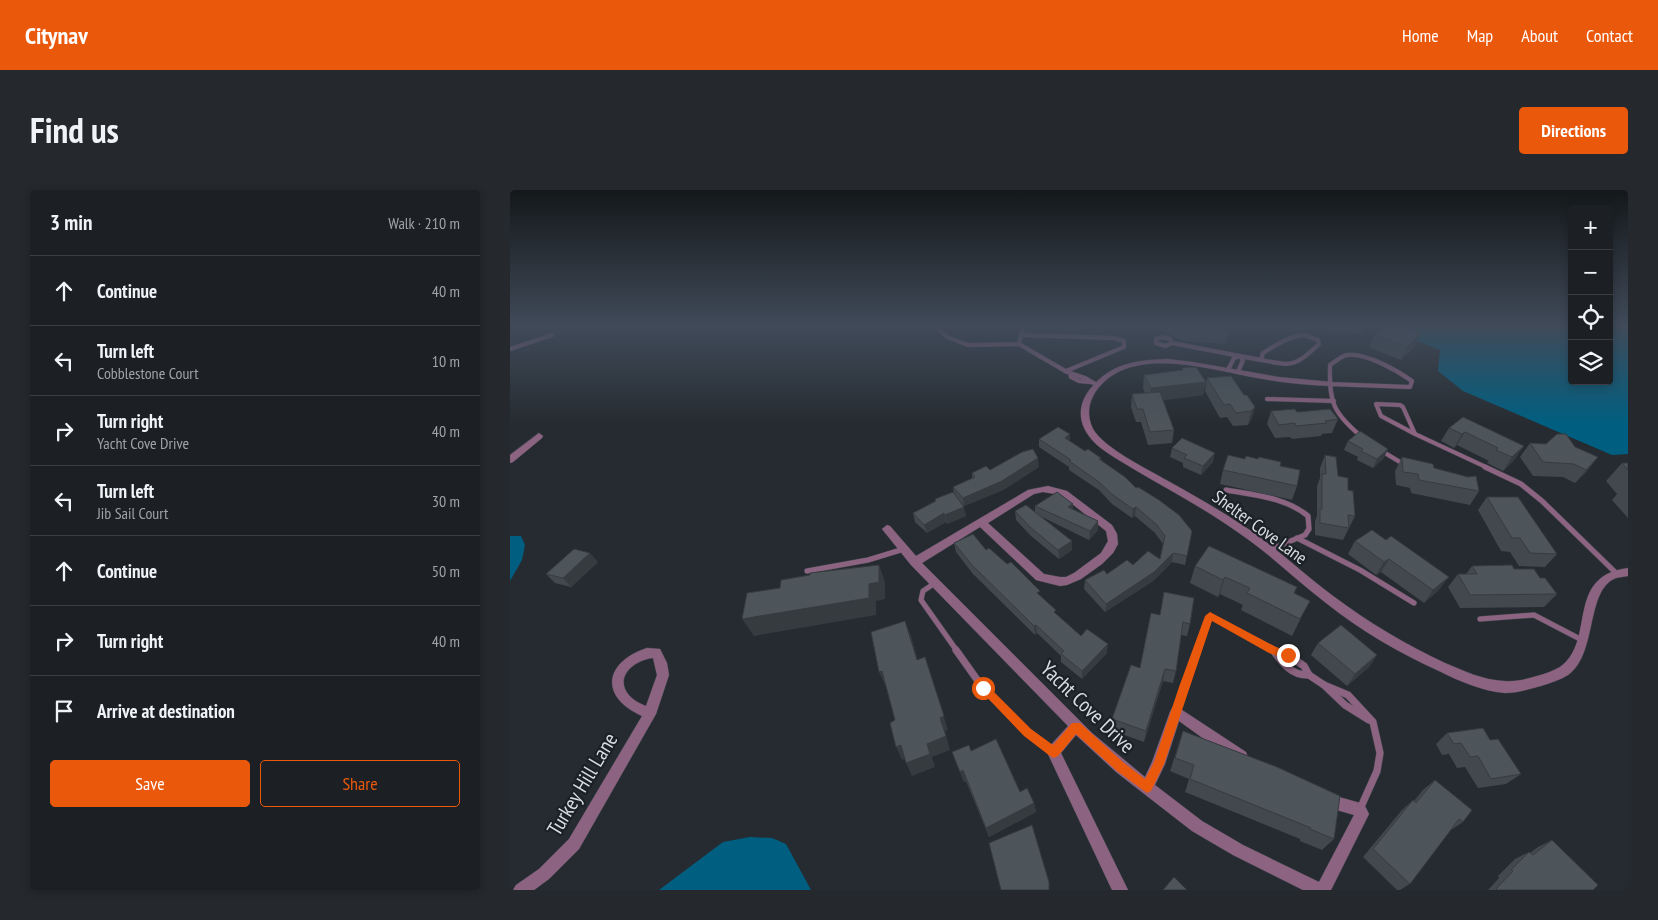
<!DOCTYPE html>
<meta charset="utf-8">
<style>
body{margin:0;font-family:"PT Sans Narrow",sans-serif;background:#25282c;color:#f1f3f6}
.controls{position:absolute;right:15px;top:15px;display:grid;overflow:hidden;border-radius:5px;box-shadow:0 2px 8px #0003}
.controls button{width:45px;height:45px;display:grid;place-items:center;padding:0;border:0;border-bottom:1px solid #3a3e41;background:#1c2024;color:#f1f3f6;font:25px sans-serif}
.stop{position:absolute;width:15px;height:15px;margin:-11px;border:4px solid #ea580c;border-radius:50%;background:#fff}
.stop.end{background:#ea580c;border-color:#fff;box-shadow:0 1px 5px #0008}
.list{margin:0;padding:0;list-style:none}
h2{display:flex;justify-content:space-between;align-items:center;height:65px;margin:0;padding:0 20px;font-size:21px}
h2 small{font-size:16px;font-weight:400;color:#a0a3a6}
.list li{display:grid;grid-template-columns:32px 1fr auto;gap:15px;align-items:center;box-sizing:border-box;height:70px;padding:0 20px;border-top:1px solid #3a3e41}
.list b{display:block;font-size:19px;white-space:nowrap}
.list p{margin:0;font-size:16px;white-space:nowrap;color:#a0a3a6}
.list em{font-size:16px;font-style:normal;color:#a0a3a6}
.actions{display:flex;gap:10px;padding:15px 20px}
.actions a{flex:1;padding:11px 0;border:1px solid #ea580c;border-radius:5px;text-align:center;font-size:18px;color:#ea580c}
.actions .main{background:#ea580c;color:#fff}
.icon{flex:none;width:28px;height:28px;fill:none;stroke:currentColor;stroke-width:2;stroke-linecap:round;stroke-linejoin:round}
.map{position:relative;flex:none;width:1118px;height:700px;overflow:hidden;border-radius:5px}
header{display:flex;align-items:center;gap:30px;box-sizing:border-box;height:70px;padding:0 25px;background:#ea580c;color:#fff}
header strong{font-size:24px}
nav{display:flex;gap:28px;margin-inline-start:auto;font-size:18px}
.intro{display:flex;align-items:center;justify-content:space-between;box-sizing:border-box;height:120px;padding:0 30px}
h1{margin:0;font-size:35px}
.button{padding:12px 22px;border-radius:5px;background:#ea580c;color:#fff;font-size:18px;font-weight:700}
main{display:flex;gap:30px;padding:0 30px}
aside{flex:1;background:#1c2024;border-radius:5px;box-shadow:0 2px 8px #0003}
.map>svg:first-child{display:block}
.water{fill:#005f81}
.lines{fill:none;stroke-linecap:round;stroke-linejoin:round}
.service-far2-casing{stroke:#42474c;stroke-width:5}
.service-far1-casing{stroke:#42474c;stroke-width:6}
.service-casing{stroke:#42474c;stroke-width:8}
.minor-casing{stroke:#42474c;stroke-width:1}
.service-far2{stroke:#8d6382;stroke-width:4}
.service-far1{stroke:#8d6382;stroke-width:5}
.service{stroke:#8d6382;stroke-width:7}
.minor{fill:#8d6382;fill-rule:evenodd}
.wall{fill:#42484d}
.shaded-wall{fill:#363b3f}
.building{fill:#4d545a;stroke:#363b3f}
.route{fill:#ea580c}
.labels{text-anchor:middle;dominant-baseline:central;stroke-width:4.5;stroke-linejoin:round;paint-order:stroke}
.street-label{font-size:18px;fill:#d8dcdf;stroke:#1b2126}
.near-street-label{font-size:21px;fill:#d8dcdf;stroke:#1b2126}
</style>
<header>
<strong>Citynav</strong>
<nav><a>Home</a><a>Map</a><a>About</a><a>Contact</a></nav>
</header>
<div class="intro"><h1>Find us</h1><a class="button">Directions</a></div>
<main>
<aside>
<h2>3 min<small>Walk · 210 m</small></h2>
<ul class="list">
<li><svg class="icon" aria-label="ahead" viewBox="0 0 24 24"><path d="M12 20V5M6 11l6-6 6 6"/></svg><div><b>Continue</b></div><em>40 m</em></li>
<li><svg class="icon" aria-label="left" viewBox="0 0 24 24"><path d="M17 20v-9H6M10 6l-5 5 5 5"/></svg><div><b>Turn left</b><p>Cobblestone Court</p></div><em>10 m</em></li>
<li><svg class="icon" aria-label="right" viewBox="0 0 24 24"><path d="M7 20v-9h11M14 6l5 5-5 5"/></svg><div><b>Turn right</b><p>Yacht Cove Drive</p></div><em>40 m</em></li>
<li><svg class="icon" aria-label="left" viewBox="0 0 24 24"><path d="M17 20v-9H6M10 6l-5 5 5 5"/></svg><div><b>Turn left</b><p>Jib Sail Court</p></div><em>30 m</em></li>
<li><svg class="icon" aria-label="ahead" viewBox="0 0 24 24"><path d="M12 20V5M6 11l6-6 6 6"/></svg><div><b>Continue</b></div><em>50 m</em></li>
<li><svg class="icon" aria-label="right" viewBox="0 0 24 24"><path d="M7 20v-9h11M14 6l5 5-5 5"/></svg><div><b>Turn right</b></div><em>40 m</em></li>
<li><svg class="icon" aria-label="arrive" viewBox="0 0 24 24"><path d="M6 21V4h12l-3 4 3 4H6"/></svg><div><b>Arrive at destination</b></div></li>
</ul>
<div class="actions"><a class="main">Save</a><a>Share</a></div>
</aside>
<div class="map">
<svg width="1118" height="700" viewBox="0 0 1118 700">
<rect width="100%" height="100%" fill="#252b30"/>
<g class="water">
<polygon points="873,137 1062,137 1062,191 1099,191 1099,137 1118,137 1118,264 1102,265 953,201 928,181 930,160"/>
<polygon points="0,346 11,346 15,355 12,370 0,391"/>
<polygon points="240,647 262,648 276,654 301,700 149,700 213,652"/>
</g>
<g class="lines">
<g class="service-far2-casing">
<g id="service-far2">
<polyline points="426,137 437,147 458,155 509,154 557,182"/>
<polyline points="512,145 604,148 614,151 614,157 556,181"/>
<path d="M794,145l14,5 1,4c-25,23 -25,22 -58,16l2,-7c13,-8 26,-17 41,-18z"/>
<polygon points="653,147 660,149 662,153 656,156 646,153 646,149"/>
<polyline points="662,153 751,170"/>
<polyline points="509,154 513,137"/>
<polyline points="0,159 42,145"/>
<polyline points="718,180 724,168 730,166 733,170 728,182"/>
<polyline points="580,192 569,191 561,187 560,183 575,188 587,195"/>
<path d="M820,194l80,3 2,-6c-14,-10 -47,-29 -65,-26 -6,1 -12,7 -17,10 -1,38 3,48 33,73"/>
<polyline points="757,209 824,211"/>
<polygon points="866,214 890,215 893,217 905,244 871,226"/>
<polyline points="905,244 978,278"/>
<polyline points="870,260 895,275"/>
</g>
</g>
<g class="service-far1-casing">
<g id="service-far1">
<polyline points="975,277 1011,294 1032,311 1107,384"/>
<path d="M716,300c28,5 59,7 82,26l1,13 -4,6 -36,15"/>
<polyline points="787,348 850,380 904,413"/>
<polyline points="297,381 358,370 394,359"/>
<polyline points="425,393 413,401 411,410 447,461"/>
<polyline points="970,429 1024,425 1072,450"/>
<polyline points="687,461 700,426 767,461"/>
</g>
</g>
<g class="service-casing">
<g id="service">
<polyline points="446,460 473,498 518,542 544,562"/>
<path d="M763,460c9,13 19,26 36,25"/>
<polyline points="763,460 778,465 794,476 799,485 814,495 838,505 863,532 870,563 867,581 850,619"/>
<polyline points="814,495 835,515 859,530"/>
<polyline points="666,522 688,460"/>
</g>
</g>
<g class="minor-casing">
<g id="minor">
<path d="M658,169l25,3 86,15 54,5 1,2 -4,2c-22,-1 -45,-3 -67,-7 -42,-7 -97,-25 -138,-10 -24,9 -45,34 -32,60 11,19 54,40 75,52 25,14 50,28 74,44 33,21 60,48 91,71 35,26 73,49 112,67 19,8 38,17 59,18 12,1 23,-2 33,-5 8,-2 16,-5 23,-9 37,-26 4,-91 68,-99v8c-4,1 -9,1 -12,2 -31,12 -18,76 -48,97 -8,5 -18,8 -27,11 -12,3 -24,7 -36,7 -23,-2 -46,-12 -66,-22 -40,-18 -79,-41 -113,-68 -30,-23 -56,-49 -87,-70 -32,-23 -68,-42 -102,-62 -13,-8 -30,-17 -41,-27 -18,-17 -20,-37 -6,-55 21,-26 46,-29 78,-30z"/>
<polygon points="29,243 33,246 32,248 3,272 0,273 0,265"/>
<path d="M538,296l19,5 45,34 5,9 1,10 -5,9 -11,11 -21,15 -14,6 -7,1 -24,-6 -56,-53 -58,36 170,170 53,44 7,-15 18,-50 2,-4 4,-2 70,46 2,5 -2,5 -5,1 -5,-1 -57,-41 -14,43 -10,21 47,36 41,24 76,37 35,-67 -31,-9 -2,-5 2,-5 5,-2 36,10 5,10 -38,76h-28l-70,-35 -41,-24 -76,-59 -40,-37 -15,18 67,137h-16l-65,-138 2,-5 19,-21 -157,-161 -29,-36 5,-4 3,1 26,30 112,-66zM533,302l18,3 45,36 2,10 -7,12 -27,20 -8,4h-6l-16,-3 -56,-51 46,-29z"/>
<path d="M137,458l13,1 7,14 2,12 -13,39 -77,135 -30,30 -15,11h-21l3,-5 23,-16 30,-30 73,-123c-43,-19 -38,-54 5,-68zM143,468l4,17 -11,31c-8,-3 -17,-8 -21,-17 -7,-17 14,-30 28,-31z"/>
</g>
</g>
<use href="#service-far2" class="service-far2"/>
<use href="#service-far1" class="service-far1"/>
<use href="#service" class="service"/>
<use href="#minor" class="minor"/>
</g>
<g class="wall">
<polygon points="551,137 574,137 572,141"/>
<polygon points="647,137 711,137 719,141 716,154 674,151 658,144"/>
<polygon points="750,137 812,137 807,139 790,139 790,141 750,138"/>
<polygon points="815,137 855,137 853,143 818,142"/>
<polygon points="864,144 905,156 891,170 859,157"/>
<polygon points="672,178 696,192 693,205 653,210 664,240 662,253 638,255 631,232 626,232 621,217 622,204 635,203 633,198 634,185 672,180"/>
<polygon points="697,188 734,205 745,217 741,230 738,235 723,236 717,227 710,228 695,201"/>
<polygon points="761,221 787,222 828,229 822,243 812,244 811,246 782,249 780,247 765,248 757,234"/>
<polygon points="953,227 1005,269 993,281 977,273 979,271 947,255 944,258 931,251 939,238"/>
<polygon points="529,249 560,251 575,261 591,268 591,270 682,341 675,375 662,372 643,391 595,422 574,399 575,390 597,384 623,375 650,369 653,354 645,343 625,326 622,328 602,314 589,300 559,280 559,277 529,257"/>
<polygon points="838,251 874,268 863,278 847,270 848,267 834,260"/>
<polygon points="1020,253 1065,257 1088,267 1077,281 1065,293 1053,287 1023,286 1010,267"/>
<polygon points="662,258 703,272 691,285 673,277 673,273 660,267"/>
<polygon points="815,265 828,286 838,300 845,326 833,350 805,345 805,331 807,326 807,296 810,288 810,278"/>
<polygon points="892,267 924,278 969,301 960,315 901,303 900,298 886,295 885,281"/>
<polygon points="735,269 770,276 787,296 782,310 710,294 713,280"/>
<polygon points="1112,273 1118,273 1118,328 1102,310 1107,304 1096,291"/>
<polygon points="529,277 493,300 454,316 451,312 456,326 437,334 436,332 417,343 405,332 403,323 425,311 425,309 444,304 443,297 462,288 462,283 480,280"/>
<polygon points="977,307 1047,364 1035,377 1009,376 1000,362 991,361 968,320"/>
<polygon points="563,314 563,319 588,340 579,350 532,327 562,351 562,360 549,369 521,346 506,330 505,321 525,322 525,316"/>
<polygon points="862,340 929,400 914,413 871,382 866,385 838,364 845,351"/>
<polygon points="444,353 476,360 531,406 546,424 571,446 597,463 572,489 551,472 551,466 527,443 525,445 463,384 446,362"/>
<polygon points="88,372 61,397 45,393 36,384"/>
<polygon points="685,376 784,404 791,428 782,446 731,420 733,415 710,404 708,407 680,393"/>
<polygon points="962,376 1004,379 1030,388 1047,404 1034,417 950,418 938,397 948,384 956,384"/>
<polygon points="641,423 680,434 677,446 671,445 666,481 663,493 653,491 634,552 601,540 602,529 630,478"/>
<polygon points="808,453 867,465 859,477 837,496 801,465"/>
<polygon points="673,541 824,649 812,660 790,651 790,649 675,602 679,589 660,581"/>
<polygon points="937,543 980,550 1011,584 996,594 968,598 955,577 947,578 939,564 932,565 926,554"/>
<polygon points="461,561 510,602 524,613 526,622 479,647 456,591 454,592 442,562"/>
<polygon points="925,590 953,632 941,640 900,694 890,700 887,700 853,667 892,620 903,610 904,611 913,600"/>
<polygon points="1042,650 1083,700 978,700 989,688 988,686 1005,669 1019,662 1020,663 1028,657"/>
</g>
<g class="shaded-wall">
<polygon points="911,143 905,156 891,170 897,157"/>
<polygon points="696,192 693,205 640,212 641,198"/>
<polygon points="745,217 741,230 738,235 741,221"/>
<polygon points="955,242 947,255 944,258 952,244"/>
<polygon points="560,244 560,253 555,248"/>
<polygon points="1014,256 1005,269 993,281 1002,267"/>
<polygon points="878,259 874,268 863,278 867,269"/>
<polygon points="705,263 703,272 691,285 693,276"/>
<polygon points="1088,267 1077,281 1065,293 1076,280"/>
<polygon points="528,268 529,277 493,300 454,316 453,308"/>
<polygon points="563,314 563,323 558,317"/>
<polygon points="454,317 456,326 437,334 435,325"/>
<polygon points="626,317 625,326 622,328 623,319"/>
<polygon points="434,323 436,332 417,343 414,335"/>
<polygon points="588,331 588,340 579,350 580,341"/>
<polygon points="562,351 562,360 549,369 548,360"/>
<polygon points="80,363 88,372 61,397 53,388"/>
<polygon points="663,363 662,372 643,391 595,422 596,414"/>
<polygon points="879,369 871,382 866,385 874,372"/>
<polygon points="369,375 375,392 375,409 366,411 366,425 244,446 232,429 359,394"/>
<polygon points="715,387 710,404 708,407 713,390"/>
<polygon points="939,387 929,400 914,413 923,400"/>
<polygon points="395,431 401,446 412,485 407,470"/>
<polygon points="526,435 527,443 525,445 524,436"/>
<polygon points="598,454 597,463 572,489 572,481"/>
<polygon points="867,465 859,477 837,496 845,484"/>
<polygon points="415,467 438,540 435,541 440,560 422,567 425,577 402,586 396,573 417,554 430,528"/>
<polygon points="655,479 653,491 634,552 636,541"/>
<polygon points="372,481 379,496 376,497 369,482"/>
<polygon points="391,555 398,568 392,570 386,557"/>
<polygon points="453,580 456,591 454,592 450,582"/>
<polygon points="524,613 526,622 479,647 476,638"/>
</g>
<g class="building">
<polygon points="673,137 711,137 719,141 676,138"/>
<polygon points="873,137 893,137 911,143 897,157 864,144"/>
<polygon points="686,177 696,192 641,198 634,185 673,180 672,178"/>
<polygon points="721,186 734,205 737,205 745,217 741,221 726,223 720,214 714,215 697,188"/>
<polygon points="650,202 664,240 640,242 633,219 627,219 622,204"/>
<polygon points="785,219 787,222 820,219 828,229 815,231 817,233 786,236 785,233 769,235 761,221"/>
<polygon points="953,227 1014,256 1002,267 986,260 988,258 955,242 952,244 939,238"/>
<polygon points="548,237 560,244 555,248 575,261 578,259 591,268 589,269 615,287 626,298 628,297 649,310 669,325 682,341 677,366 663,363 644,382 596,414 575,390 594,380 597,384 617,370 623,375 638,361 650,369 655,346 647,335 626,317 623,319 603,305 589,292 559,271 561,270 529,249"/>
<polygon points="850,241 878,259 867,269 851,261 853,259 838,251"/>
<polygon points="1047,244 1056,244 1065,257 1088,267 1076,280 1064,274 1033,272 1020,253 1036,254"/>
<polygon points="672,248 705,263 693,276 674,268 677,265 662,258"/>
<polygon points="523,259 528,268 492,291 453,308 443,297 465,287 462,283 476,276 480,280 512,262"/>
<polygon points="718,265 735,269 736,266 748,269 749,267 771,272 770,276 790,280 787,296 713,280"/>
<polygon points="815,265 826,267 828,286 838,288 838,300 843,301 845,326 838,325 839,338 810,333 810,319 812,319 812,284 816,284"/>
<polygon points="892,267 923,274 924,278 958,287 966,286 969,301 909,290 908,284 893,282"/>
<polygon points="1112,273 1118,273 1118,280"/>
<polygon points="443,302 454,317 435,325 434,323 414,335 403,323 426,311 425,309"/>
<polygon points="547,302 563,314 558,317 588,331 580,341 525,316"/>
<polygon points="977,307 1008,307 1047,364 1020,363 1010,348 1002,348"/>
<polygon points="516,315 562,351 548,360 520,337 505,321"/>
<polygon points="862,340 876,350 881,346 939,387 923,400 879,369 874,372 845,351"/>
<polygon points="463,344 476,360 479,358 497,374 501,372 530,401 527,403 546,420 544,422 571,446 577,439 598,454 572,481 551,464 554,461 526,435 524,436 462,375 444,353"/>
<polygon points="699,356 787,397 784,403 800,411 790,429 737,403 740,398 715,387 713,390 685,376"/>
<polygon points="64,359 80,363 53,388 36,384"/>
<polygon points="369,375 369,392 359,394 359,408 232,429 237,403 270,398 271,390 300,385 300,383"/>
<polygon points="1002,375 1004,379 1024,379 1030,388 1035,388 1047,404 960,405 948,384 967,384 962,376"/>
<polygon points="654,402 684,408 680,434 673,432 666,481 655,479 636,541 602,529 621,475 630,478 641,423 650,425"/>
<polygon points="395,431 407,470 415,467 434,526 430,528 436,546 417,554 420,564 396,573 391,555 386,557 380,533 385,530 372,481 369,482 361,442"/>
<polygon points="831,435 867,465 845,484 808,453"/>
<polygon points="973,538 980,550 988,549 1011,584 981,589 968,566 960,567 951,553 944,554 937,543"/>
<polygon points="673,541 767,577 830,606 824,649 800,639 801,638 680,589 684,575 665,568"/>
<polygon points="486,549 510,602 517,598 524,613 476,638 453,580 450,582 442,562 459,555 461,561"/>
<polygon points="925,590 962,620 953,632 949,629 900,694 863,659 903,610 906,613"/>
<polygon points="522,635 539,692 539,700 491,700 479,653"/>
<polygon points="1042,650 1088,695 1083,700 987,700 986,699 1003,681 1001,680 1019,662 1023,665"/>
<polygon points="664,687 677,700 653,700"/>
</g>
<linearGradient id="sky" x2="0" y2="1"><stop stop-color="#14181a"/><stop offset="0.58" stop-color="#404a59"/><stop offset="1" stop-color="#404a59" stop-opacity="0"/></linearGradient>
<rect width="1118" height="235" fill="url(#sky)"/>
<polygon class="route" points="700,422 766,457 781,462 782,465 778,470 759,463 702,431 654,574 641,601 637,603 607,581 566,544 548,566 544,568 540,566 514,546 468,498 470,495 477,495 521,539 543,555 562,533 570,533 614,573 635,589 644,572 669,497 695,426"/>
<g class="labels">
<g class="street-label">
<text transform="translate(750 337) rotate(36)">Shelter Cove Lane</text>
</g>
<g class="near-street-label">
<text transform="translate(578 517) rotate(44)">Yacht Cove Drive</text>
<text transform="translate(72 594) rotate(-59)">Turkey Hill Lane</text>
</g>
</g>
</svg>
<div class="controls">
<button>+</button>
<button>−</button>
<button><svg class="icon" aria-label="locate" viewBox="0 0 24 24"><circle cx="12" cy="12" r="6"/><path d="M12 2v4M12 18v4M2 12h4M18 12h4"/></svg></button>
<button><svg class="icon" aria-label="layers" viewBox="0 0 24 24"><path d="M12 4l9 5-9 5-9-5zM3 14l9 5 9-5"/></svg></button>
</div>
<div class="stop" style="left:473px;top:498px"></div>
<div class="stop end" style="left:778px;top:465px"></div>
</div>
</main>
